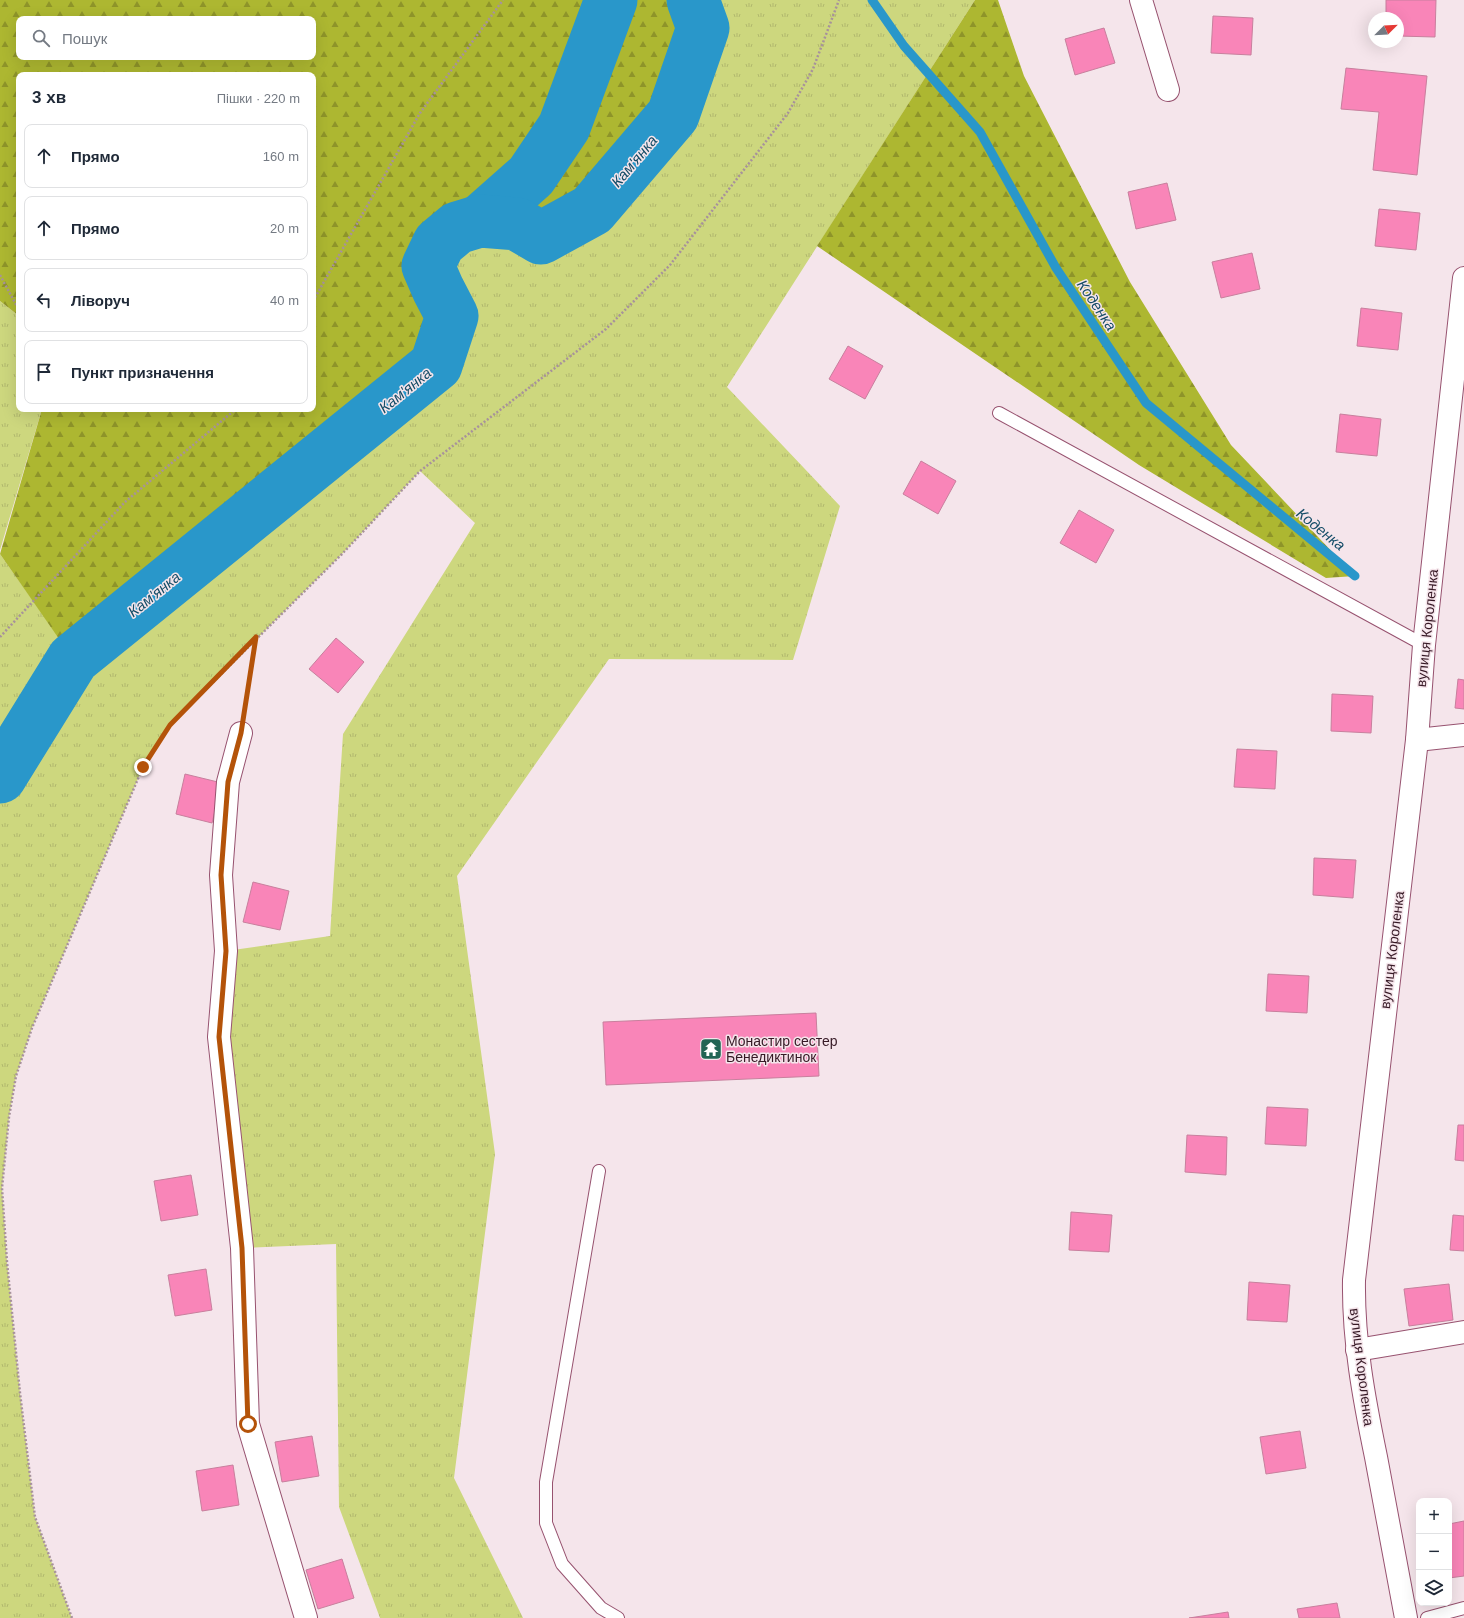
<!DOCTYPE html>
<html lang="uk">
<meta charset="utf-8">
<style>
body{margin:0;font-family:Arial,sans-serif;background:#f2f2f3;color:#1f2937}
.controls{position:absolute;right:12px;bottom:12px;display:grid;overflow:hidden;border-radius:8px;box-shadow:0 4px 16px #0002}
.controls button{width:36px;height:36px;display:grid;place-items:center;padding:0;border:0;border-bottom:1px solid #e0e1e3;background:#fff;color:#1f2937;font:20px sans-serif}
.compass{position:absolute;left:1368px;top:12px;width:36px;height:36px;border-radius:50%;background:#fff;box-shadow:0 4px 16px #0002;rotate:66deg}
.stop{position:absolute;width:12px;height:12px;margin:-9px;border:3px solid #b45309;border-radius:50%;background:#fff}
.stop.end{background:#b45309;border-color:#fff;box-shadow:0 1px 4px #0008}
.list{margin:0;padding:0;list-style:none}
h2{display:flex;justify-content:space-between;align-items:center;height:52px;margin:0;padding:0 16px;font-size:17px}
h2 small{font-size:13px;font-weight:400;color:#747a83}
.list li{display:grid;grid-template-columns:26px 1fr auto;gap:12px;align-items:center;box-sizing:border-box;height:64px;margin:0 8px 8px;padding:0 8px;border:1px solid #e0e1e3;border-radius:8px}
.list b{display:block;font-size:15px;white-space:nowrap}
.list em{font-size:13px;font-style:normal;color:#747a83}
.icon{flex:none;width:22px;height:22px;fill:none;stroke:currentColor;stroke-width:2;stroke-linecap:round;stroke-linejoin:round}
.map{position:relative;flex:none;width:1464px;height:1618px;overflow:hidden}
.search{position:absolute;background:#fff;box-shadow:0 4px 16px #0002;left:16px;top:16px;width:300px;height:44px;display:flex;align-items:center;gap:10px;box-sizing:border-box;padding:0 14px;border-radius:8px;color:#747a83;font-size:15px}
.panel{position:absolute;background:#fff;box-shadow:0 4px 16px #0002;left:16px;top:72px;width:300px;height:340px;border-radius:8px}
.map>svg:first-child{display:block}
.grass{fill:url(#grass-tufts)}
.forest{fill:url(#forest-firs);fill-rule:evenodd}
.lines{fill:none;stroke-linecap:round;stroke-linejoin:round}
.stream{stroke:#2997ca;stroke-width:9}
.river{stroke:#2997ca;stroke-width:53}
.building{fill:#f985b8;stroke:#c87f9d}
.service-casing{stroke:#97526f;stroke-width:14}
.minor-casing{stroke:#97526f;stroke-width:24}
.tertiary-casing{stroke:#97526f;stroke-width:24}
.path{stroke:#a7929b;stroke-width:2.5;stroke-dasharray:2 2;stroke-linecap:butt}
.service{stroke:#fff;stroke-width:12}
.minor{stroke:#fff;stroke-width:22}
.tertiary{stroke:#fff;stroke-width:22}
.route{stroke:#b45309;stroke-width:5}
.labels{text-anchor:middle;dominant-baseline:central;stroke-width:3;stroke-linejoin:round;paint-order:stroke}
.street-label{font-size:14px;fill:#361925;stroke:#f5e5eb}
.poi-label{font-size:14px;fill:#361925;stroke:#f5e5eb;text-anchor:start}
.water-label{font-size:15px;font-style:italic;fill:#144c67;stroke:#f5e5eb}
</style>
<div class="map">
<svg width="1464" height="1618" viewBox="0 0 1464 1618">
<defs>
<pattern id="grass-tufts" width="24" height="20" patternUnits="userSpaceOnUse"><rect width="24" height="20" fill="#cdd77e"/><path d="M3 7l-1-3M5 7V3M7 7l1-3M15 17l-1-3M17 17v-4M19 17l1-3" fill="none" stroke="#b1b86d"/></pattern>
<pattern id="forest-firs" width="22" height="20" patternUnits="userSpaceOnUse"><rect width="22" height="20" fill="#adb731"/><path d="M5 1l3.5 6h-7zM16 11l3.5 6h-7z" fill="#8e9429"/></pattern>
</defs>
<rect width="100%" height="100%" fill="#f5e5eb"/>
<g class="grass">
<polygon points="693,0 975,0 727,387 840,506 793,660 609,659 457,876 495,1154 454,1478 523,1618 380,1618 339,1507 336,1244 242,1248 219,1037 226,951 330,936 343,734 475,523 420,471 342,554 170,725 143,767 32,1028 16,1076 9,1117 2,1188 7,1262 20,1393 35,1517 72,1618 0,1618 0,554 74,659 438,289 428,266 439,243 457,228 480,221 517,224 541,238 703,28"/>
<polygon points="0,301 19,316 19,409 42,409 0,550"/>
</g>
<g class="forest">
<path d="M0,0h693l10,28 -30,87 -81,95 -51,28 -24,-14 -37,-3 -23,7 -18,15 -11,23 24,50 -16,49 -363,294 -73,-105 42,-145h271v-334h-294v241l-19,-15zM19,19h294v38h-294z"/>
<polygon points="975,0 998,0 1024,76 1130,282 1231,445 1355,576 1326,578 1139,465 817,246"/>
</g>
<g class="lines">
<polyline class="stream" points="872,0 904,46 980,132 1056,268 1146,403 1355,576"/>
<g class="river">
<polyline points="480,221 531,176 564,127 611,0"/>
<polyline points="0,777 73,659 436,365 452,316 438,289 428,266 439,243 457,228 480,221 517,224 541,238 592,210 673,115 703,28 693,0"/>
</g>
</g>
<g class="building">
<polygon points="1386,0 1436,0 1435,37 1398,36 1398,18 1386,18"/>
<polygon points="1213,16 1253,18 1251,55 1211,53"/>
<polygon points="1104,28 1115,63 1075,75 1065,39"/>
<polygon points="1346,68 1427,76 1417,175 1373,170 1379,112 1341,109"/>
<polygon points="1167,183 1176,220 1136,229 1128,192"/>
<polygon points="1379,209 1420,213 1416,250 1375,246"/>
<polygon points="1252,253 1260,289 1221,298 1212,262"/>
<polygon points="1361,308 1402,313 1398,350 1357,346"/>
<polygon points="848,346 883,366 865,399 829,379"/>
<polygon points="1340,414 1381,419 1377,456 1336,452"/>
<polygon points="921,461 956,481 938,514 903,494"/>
<polygon points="1079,510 1114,530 1096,563 1060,543"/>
<polygon points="336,638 364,662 338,693 309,669"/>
<polygon points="1458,679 1464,680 1464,709 1455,708"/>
<polygon points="1332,694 1373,696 1371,733 1331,731"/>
<polygon points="1237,749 1277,751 1275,789 1234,787"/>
<polygon points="185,774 222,783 212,823 176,814"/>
<polygon points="1314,858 1356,860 1353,898 1313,895"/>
<polygon points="253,882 289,891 280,930 243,922"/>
<polygon points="1268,974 1309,976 1307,1013 1266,1011"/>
<polygon points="816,1013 819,1076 606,1085 603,1022"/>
<polygon points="1267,1107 1308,1109 1306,1146 1265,1144"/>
<polygon points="1458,1125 1464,1125 1464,1161 1455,1160"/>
<polygon points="1187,1135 1227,1137 1226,1175 1185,1172"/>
<polygon points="191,1175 198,1215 161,1221 154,1181"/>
<polygon points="1071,1212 1112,1215 1109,1252 1069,1250"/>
<polygon points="1453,1215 1464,1216 1464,1251 1450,1250"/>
<polygon points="206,1269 212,1310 175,1316 168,1275"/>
<polygon points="1249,1282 1290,1285 1287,1322 1247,1320"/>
<polygon points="1449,1284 1453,1320 1409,1326 1404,1289"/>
<polygon points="1300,1431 1306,1468 1266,1474 1260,1437"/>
<polygon points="312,1436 319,1476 282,1482 275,1442"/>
<polygon points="233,1465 239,1505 202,1511 196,1471"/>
<polygon points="1464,1521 1464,1576 1449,1578 1449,1524"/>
<polygon points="342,1559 354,1598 318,1609 306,1570"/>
<polygon points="1337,1603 1340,1618 1299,1618 1297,1609"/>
<polygon points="1228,1612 1229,1618 1189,1618"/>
</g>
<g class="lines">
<g class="service-casing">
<g id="service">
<polyline points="999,413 1424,645"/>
<polyline points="599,1171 546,1482 546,1523 562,1564 601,1608 618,1618"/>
<polyline points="1427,1618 1464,1608"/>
</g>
</g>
<g class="minor-casing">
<g id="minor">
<polyline points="1141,0 1168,90"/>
<polyline points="241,733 228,782 221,875 226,951 219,1037 242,1248 248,1424 306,1618"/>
<polyline points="1417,740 1464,735"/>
<polyline points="1357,1350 1464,1332"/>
</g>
</g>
<g class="tertiary-casing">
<path id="tertiary" d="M1406,1618c-10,-54 -20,-107 -30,-161 -12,-58 -23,-117 -22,-177l63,-540 7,-95 40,-367"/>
</g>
<g class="path">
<polyline points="0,275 19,310"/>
<polyline points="313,301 420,113 503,0"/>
<polyline points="0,637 125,502 236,409"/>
<polyline points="245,707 256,637"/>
<polyline points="72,1618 35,1517 20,1393 7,1262 2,1188 9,1117 16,1076 32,1028 143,767 170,725 342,554 420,471 606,329 670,265 788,113 813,69 839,0"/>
</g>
<use href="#service" class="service"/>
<use href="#minor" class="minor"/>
<use href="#tertiary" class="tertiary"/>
</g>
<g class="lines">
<polyline class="route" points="143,767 170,725 256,637 241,733 228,782 221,875 226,951 219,1037 242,1248 248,1424"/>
</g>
<defs>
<g id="temple-square" transform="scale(1.15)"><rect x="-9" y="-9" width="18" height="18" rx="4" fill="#216454" stroke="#f5e5eb"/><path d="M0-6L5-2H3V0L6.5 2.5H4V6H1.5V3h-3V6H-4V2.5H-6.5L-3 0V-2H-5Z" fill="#fff"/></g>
</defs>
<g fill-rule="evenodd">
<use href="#temple-square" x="711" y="1049"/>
</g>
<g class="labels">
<g class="street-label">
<text transform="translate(1427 628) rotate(-84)">вулиця Короленка</text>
<text transform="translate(1392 950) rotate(-83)">вулиця Короленка</text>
<text transform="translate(1362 1367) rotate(83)">вулиця Короленка</text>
</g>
<g class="poi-label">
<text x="726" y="1041">Монастир сестер<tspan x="726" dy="16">Бенедиктинок</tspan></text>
</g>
<g class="water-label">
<text transform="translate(634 161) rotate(-50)">Кам'янка</text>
<text transform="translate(1097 305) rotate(56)">Коденка</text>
<text transform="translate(405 390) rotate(-39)">Кам'янка</text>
<text transform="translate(1321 529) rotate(39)">Коденка</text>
<text transform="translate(154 594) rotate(-39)">Кам'янка</text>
</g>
</g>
</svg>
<div class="controls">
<button>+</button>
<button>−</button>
<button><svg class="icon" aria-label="layers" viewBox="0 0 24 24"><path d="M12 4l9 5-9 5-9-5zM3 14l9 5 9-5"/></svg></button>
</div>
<svg class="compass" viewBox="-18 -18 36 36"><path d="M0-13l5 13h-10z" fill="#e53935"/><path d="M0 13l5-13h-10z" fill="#747a83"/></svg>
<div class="stop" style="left:248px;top:1424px"></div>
<div class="stop end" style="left:143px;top:767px"></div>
<div class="search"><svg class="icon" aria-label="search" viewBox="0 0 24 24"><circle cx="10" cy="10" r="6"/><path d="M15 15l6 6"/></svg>Пошук</div>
<section class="panel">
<h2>3 хв<small>Пішки · 220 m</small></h2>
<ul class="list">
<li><svg class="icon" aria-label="ahead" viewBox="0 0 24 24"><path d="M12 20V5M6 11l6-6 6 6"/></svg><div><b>Прямо</b></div><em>160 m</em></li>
<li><svg class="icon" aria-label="ahead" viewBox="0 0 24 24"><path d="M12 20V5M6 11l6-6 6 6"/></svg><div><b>Прямо</b></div><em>20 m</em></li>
<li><svg class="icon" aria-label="left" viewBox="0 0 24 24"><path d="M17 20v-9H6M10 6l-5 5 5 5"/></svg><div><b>Ліворуч</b></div><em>40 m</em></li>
<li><svg class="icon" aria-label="arrive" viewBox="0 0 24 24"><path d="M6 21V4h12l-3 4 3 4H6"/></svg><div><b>Пункт призначення</b></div></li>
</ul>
</section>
</div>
